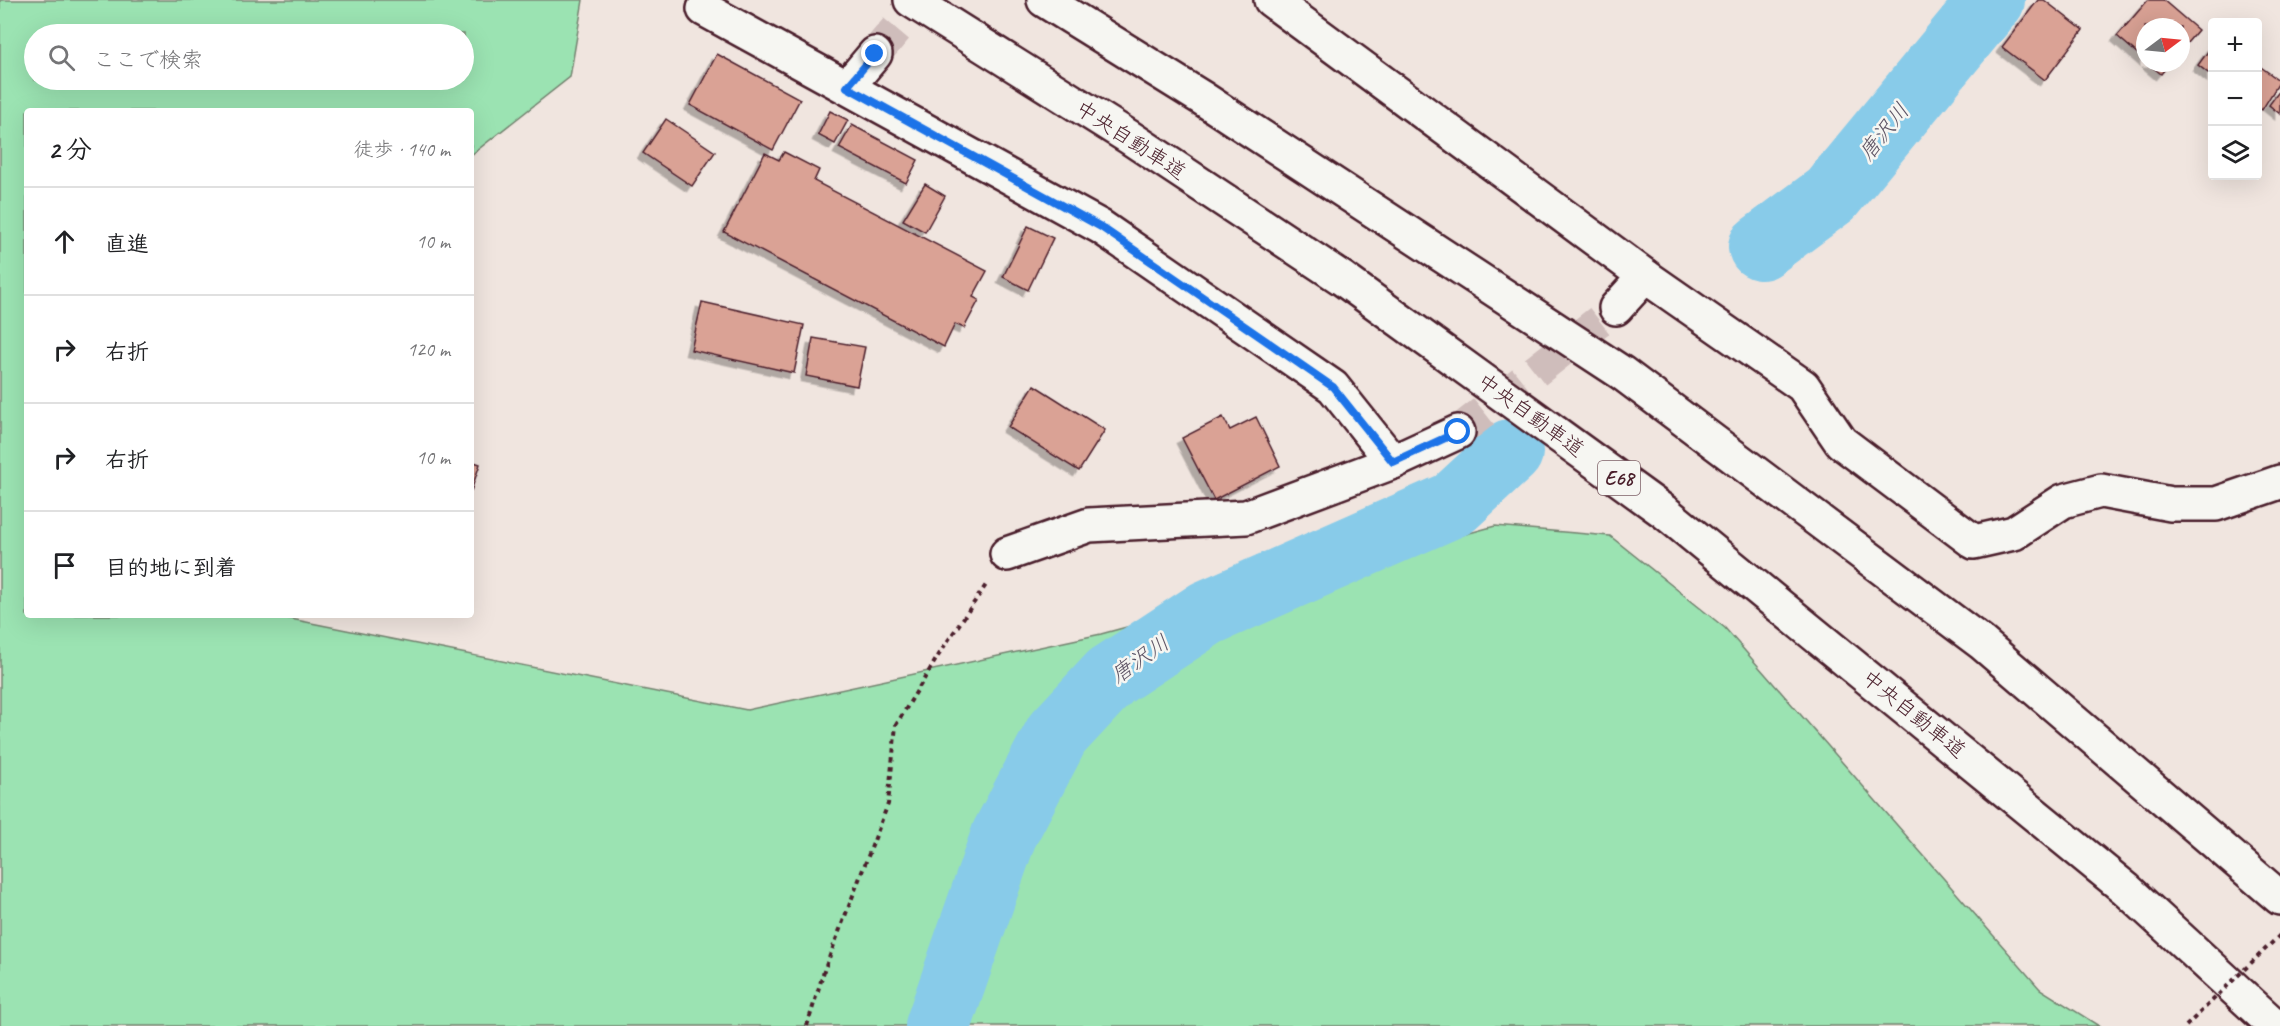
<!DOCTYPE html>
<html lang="ja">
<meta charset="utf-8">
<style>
body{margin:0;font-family:Caveat,"Klee One",sans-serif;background:#f2f2f2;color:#202124}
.controls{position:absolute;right:18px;top:18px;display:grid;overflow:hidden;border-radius:6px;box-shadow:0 6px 24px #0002}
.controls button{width:54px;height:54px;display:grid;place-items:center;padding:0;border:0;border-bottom:2px solid #e0e0e0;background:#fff;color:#202124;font:30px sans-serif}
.compass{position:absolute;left:2136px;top:18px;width:54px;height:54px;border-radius:50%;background:#fff;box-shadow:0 6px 24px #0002;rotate:74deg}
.stop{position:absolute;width:18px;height:18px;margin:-14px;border:4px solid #1a73e8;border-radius:50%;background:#fff}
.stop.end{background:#1a73e8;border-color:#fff;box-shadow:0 2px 6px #0008}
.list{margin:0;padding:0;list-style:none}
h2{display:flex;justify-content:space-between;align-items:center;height:78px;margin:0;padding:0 24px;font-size:26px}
h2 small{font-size:20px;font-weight:400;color:#757577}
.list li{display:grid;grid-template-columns:39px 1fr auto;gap:18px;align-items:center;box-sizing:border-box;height:108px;padding:0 24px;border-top:2px solid #e0e0e0}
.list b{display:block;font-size:22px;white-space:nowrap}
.list em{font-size:20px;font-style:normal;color:#757577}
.icon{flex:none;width:33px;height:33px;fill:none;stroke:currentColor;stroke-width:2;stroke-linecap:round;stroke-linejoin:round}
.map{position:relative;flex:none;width:2280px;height:1026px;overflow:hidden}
.search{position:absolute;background:#fff;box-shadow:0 6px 24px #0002;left:24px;top:24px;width:450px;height:66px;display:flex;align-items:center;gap:15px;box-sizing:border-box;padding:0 21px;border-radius:33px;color:#757577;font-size:22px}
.panel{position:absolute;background:#fff;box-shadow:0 6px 24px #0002;left:24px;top:108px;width:450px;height:510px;border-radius:6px}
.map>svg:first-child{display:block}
.green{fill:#9be3b2;stroke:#72816e;stroke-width:1.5;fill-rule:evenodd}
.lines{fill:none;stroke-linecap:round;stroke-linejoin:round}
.river{stroke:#88cbe9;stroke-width:66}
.building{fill:#daa295;stroke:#4a1f2b;stroke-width:1.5;filter:url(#shadow)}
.minor-tunnel{stroke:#cfbdbb;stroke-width:33;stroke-dasharray:33 16;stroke-linecap:butt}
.minor-casing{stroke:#4a1f2b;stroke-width:38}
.motorway-casing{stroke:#4a1f2b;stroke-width:38}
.path{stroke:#4a1f2b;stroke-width:4;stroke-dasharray:4.5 4.5;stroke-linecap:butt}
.minor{stroke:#f6f6f2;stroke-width:33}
.motorway{stroke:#f6f6f2;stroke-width:33}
.path-bridge{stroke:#4a1f2b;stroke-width:4;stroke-dasharray:4.5 4.5;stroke-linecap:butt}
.route{stroke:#1a73e8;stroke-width:8}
.labels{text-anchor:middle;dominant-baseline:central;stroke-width:5;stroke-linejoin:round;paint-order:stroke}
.shield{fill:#f6f6f2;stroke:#7e6067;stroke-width:1.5}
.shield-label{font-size:20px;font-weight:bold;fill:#4a1f2b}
.street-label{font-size:21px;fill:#4a1f2b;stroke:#f6f6f2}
.water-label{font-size:22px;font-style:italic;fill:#5d5364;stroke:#f6f6f2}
</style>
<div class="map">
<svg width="2280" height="1026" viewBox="0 0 2280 1026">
<defs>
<filter id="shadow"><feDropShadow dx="-5.5" dy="5.5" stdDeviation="0" flood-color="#0004"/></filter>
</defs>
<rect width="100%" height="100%" fill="#f0e5df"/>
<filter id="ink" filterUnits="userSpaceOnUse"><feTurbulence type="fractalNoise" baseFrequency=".0167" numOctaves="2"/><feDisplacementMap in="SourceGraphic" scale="12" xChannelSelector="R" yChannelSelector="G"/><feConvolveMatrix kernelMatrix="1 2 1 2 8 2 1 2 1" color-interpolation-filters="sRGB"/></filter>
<g filter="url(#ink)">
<path class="green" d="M0,0h583l-13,77 -99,78v-44h-444v504h244l476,95 354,-76 394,-108 115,10 115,92 315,361 59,37h-2099zM34,34h430v46h-430z"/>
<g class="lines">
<g class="river">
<polyline points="1761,247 1831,195 1992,0"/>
<polyline points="938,1026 1004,835 1057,734 1111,676 1207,613 1454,504 1510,452"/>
</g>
</g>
<g class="building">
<polygon points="2038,0 2044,0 2083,30 2045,80 2002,47"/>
<polygon points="2148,0 2163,0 2198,30 2181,50 2181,27 2145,27 2145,60 2117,36"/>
<polygon points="2212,46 2212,76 2198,65"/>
<polygon points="717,54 800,99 773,150 690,105"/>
<polygon points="2148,63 2170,63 2161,74"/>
<polygon points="2258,65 2280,81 2262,110 2258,107"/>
<polygon points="2280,90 2280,114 2269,105"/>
<polygon points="830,111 848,120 835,144 818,135"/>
<polygon points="666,119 715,152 692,186 643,153"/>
<polygon points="852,125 918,160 906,183 839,148"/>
<polygon points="784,152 819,170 814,181 987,271 973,297 979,300 964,328 955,324 944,347 724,232 765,153 779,160"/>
<polygon points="925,184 945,196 925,232 903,220"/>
<polygon points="1028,226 1053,238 1028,290 1003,277"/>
<polygon points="702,302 804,325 794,373 691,350"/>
<polygon points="813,338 865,347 857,386 806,376"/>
<polygon points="1034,385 1105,430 1079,471 1008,427"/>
<polygon points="1223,417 1230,430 1256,417 1280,466 1214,500 1182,438"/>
<polygon points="471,461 480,464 471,491"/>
</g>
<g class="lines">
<g class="minor-tunnel">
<polyline points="875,54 921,0"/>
<polyline points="1458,432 1616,308"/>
</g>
<g class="minor-casing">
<g id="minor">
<polyline points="1271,0 1645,276 1803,386 1841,442 1974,542 2014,533 2063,501 2101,491 2171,504 2216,504 2280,482"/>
<polyline points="704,9 1101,227 1333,387 1393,462"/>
<polyline points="847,87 875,54"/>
<polyline points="1616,308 1645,276"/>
<polyline points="1007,554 1089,525 1246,517 1393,462 1458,432"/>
</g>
</g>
<g class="motorway-casing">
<g id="motorway">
<polyline points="911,0 1129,137 1343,279 1666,513 2126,889 2275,1026"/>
<polyline points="1044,0 1202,98 1622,373 1982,643 2280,898"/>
</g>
</g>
<polyline class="path" points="807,1026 824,971 888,804 896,725 943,648 988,582"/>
<use href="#minor" class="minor"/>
<use href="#motorway" class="motorway"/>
<polyline class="path-bridge" points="2186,1026 2280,935"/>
</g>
</g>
<g class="lines" filter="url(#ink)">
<polyline class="route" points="875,54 847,87 1101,227 1333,387 1393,462 1458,432"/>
</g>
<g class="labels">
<rect class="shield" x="1598" y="461" width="42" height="34" rx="4.5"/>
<g class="shield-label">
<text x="1619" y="478">E68</text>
</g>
<g class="street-label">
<text transform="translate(1131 140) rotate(33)">中央自動車道</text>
<text transform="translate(1531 415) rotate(36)">中央自動車道</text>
<text transform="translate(1914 714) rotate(39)">中央自動車道</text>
</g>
<g class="water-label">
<text transform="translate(1884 132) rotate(-51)">唐沢川</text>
<text transform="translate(1140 659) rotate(-35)">唐沢川</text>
</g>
</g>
</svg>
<div class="controls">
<button>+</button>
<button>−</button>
<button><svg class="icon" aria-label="layers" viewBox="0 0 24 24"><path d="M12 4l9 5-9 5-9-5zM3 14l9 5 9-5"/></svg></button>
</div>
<svg class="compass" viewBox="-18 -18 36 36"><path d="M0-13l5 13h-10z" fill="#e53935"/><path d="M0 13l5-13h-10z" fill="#757577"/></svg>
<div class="stop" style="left:1458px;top:432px"></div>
<div class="stop end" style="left:875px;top:54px"></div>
<div class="search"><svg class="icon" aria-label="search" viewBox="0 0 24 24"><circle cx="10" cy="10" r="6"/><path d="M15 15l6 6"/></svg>ここで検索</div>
<section class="panel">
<h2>2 分<small>徒歩 · 140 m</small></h2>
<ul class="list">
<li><svg class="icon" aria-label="ahead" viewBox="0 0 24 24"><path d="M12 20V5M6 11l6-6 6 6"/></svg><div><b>直進</b></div><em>10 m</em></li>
<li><svg class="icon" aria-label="right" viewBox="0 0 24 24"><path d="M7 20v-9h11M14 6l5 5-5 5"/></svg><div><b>右折</b></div><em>120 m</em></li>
<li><svg class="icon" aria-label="right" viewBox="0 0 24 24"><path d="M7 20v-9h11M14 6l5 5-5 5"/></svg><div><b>右折</b></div><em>10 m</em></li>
<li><svg class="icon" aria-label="arrive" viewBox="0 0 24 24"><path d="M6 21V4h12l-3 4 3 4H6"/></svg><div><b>目的地に到着</b></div></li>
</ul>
</section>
</div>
